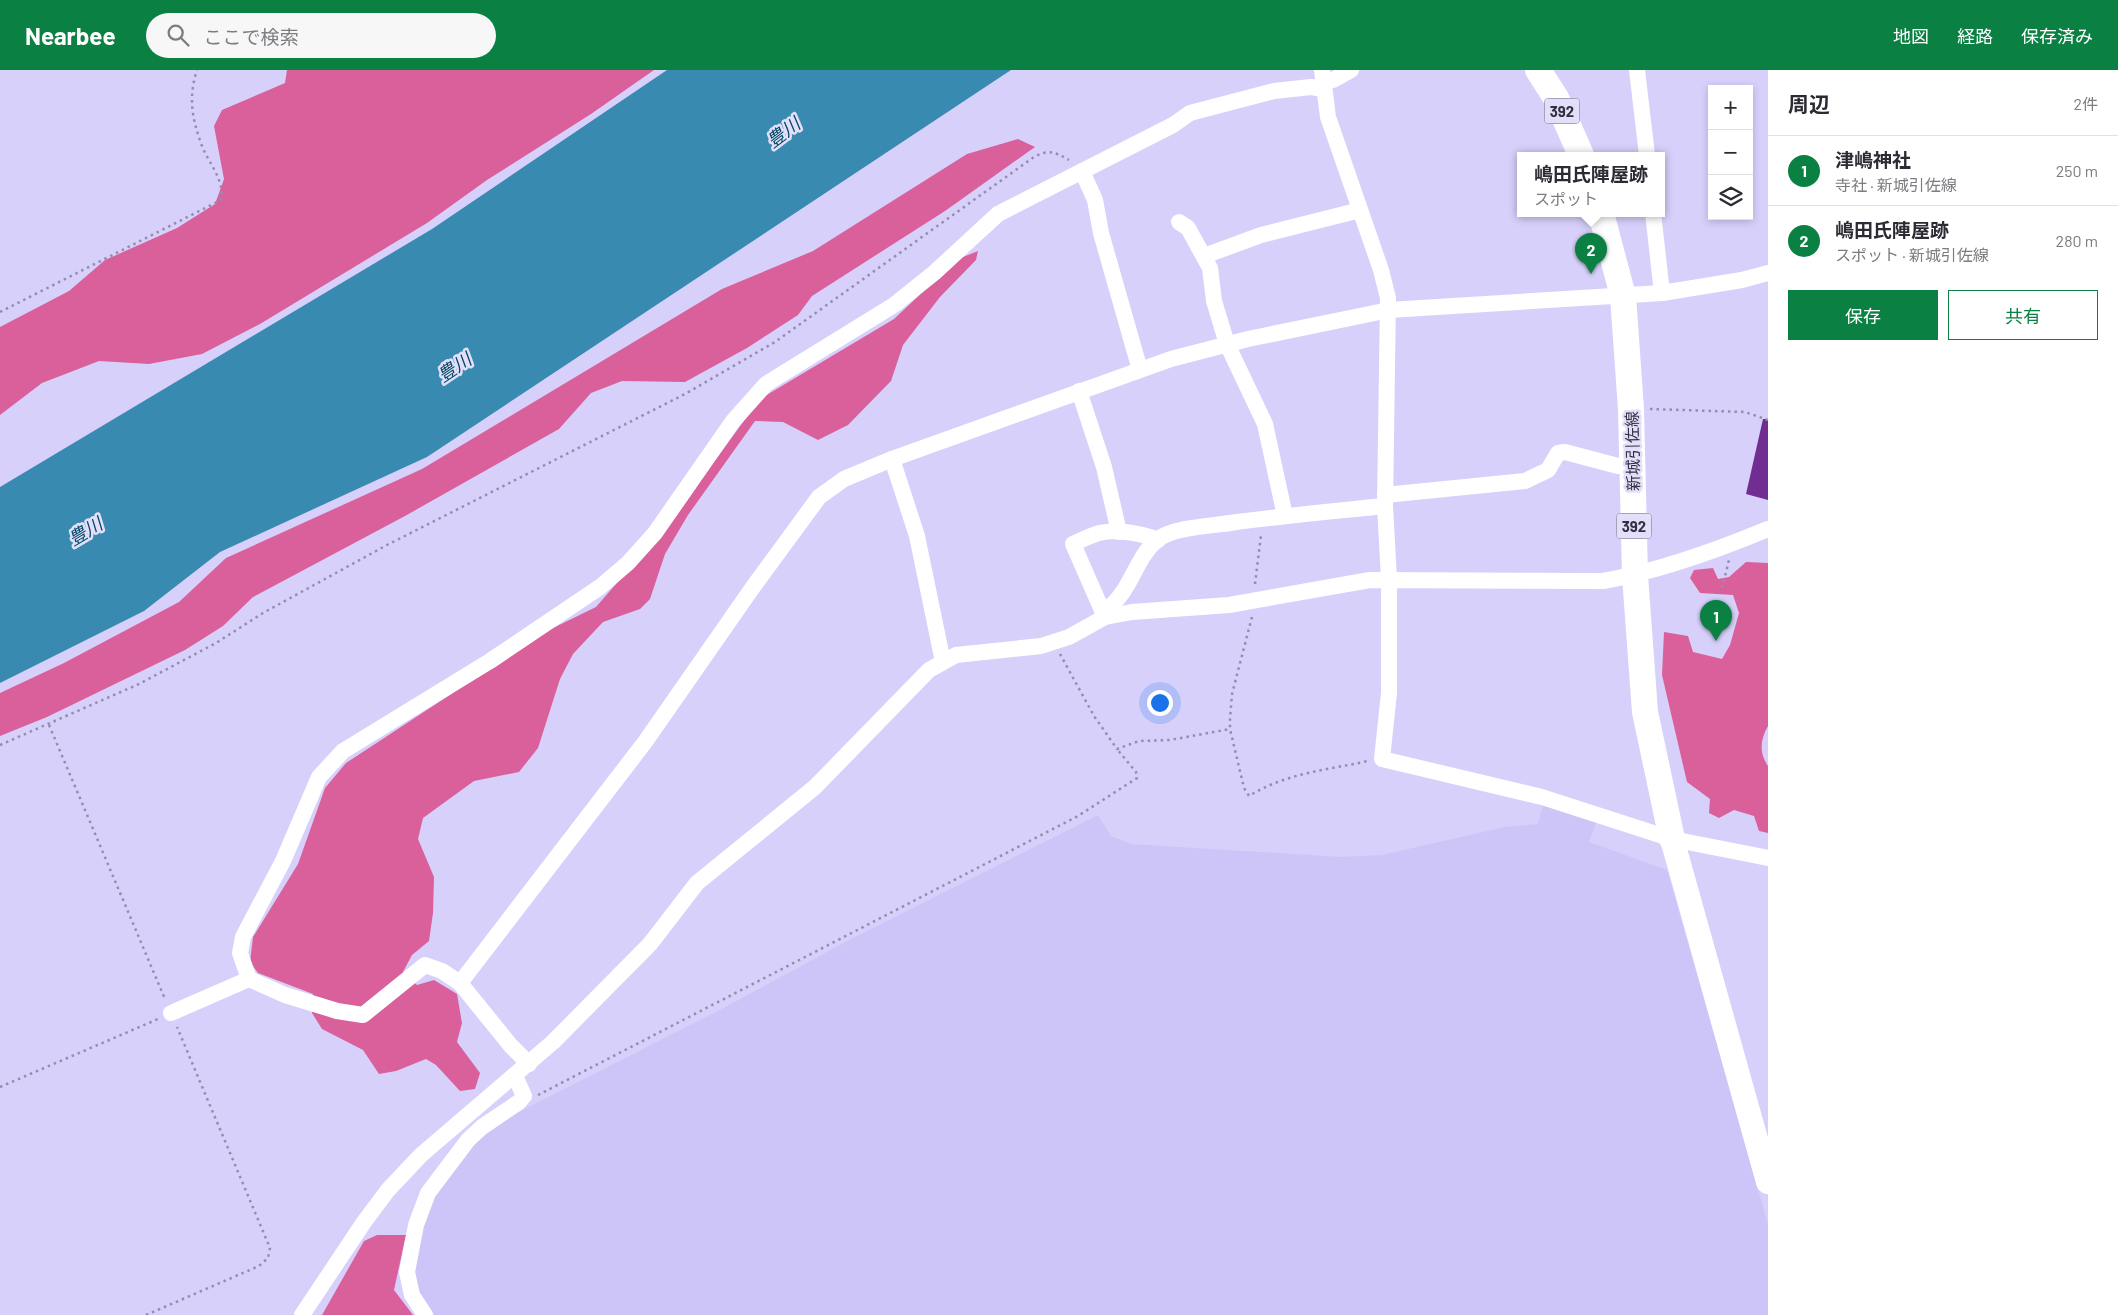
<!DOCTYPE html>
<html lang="ja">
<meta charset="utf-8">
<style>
body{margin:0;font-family:Barlow,"Noto Sans JP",sans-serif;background:#f7f7f7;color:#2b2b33}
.controls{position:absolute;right:15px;top:15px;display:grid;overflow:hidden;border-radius:0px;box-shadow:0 2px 8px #0003}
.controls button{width:45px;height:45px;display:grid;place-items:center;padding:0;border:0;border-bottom:1px solid #e1e1e2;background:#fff;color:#2b2b33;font:25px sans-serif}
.you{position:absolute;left:1159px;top:632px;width:18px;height:18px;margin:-12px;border:4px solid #fff;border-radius:50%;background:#1a73e8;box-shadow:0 0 0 8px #1a73e833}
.badge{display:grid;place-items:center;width:32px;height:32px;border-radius:50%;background:#0b8043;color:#fff;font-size:16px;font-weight:700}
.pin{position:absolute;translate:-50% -41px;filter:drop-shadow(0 1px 2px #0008)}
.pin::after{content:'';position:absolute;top:26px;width:18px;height:15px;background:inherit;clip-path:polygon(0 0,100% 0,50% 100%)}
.popup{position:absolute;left:1517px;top:82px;width:148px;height:65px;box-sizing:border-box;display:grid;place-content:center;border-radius:0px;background:#fff;filter:drop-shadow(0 1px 4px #0005);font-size:16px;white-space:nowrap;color:#7c7c81}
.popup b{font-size:19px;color:#2b2b33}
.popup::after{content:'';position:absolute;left:50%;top:100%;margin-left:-10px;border:10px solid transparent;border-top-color:#fff}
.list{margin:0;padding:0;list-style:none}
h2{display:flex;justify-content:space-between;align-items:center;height:65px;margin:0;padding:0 20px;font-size:21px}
h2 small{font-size:16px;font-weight:400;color:#7c7c81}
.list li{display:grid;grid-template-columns:32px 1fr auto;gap:15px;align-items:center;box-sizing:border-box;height:70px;padding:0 20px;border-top:1px solid #e1e1e2}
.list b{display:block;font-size:19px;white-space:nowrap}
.list p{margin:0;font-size:16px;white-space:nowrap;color:#7c7c81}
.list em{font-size:16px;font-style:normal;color:#7c7c81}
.actions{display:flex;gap:10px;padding:15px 20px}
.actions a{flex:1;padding:11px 0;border:1px solid #0b8043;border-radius:0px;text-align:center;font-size:18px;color:#0b8043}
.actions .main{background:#0b8043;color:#fff}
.icon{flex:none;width:28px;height:28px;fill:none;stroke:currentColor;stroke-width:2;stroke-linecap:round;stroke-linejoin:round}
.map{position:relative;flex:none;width:1768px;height:1245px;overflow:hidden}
header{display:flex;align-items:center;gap:30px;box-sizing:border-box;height:70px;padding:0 25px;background:#0b8043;color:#fff}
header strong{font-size:24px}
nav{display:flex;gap:28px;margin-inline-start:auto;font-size:18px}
.search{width:350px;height:45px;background:#f7f7f7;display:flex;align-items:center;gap:12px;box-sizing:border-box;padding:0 18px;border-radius:28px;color:#7c7c81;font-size:19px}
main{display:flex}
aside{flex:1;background:#fff}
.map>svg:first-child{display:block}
.built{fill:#cdc5f7}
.forest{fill:#d9609a}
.water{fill:#388ab1}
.building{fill:#712d92}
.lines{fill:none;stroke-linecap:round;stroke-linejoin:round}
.path{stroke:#938eae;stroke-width:2.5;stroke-dasharray:2.5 4;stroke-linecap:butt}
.street{stroke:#fff;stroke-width:16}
.secondary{stroke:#fff;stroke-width:24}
.primary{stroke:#fff;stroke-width:26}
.labels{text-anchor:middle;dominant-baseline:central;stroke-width:5;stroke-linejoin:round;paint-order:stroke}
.shield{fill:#e3dffa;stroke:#686578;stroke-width:1}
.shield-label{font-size:15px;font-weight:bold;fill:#333141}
.street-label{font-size:16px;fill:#333141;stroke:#e3dffa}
.water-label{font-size:18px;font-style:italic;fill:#004864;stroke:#e3dffa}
</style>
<header>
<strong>Nearbee</strong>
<div class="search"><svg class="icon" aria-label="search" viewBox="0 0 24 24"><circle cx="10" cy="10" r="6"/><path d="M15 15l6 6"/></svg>ここで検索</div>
<nav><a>地図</a><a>経路</a><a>保存済み</a></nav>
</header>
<main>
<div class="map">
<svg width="1768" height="1245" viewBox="0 0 1768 1245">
<rect width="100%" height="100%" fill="#d7d0fb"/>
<polygon class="built" points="1543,735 1597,751 1589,772 1667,800 1768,1154 1768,1245 434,1245 418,1224 414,1205 417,1175 433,1127 472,1073 495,1054 718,941 849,870 1098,745 1111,766 1131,774 1341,787 1382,785 1505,757 1538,754"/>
<g class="forest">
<polygon points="287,0 654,0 591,44 487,110 427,153 260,254 202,284 149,294 99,291 42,313 0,345 0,257 69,221 105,190 177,158 215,134 224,109 214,56 222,40 285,13"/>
<polygon points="1018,69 1035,77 945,141 812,226 798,245 747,278 685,312 622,311 591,323 559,359 405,446 253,527 223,556 185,580 47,647 0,666 0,623 64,593 179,532 226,488 422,399 722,219 813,181 967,84"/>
<polygon points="978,181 976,190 940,227 903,275 891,311 848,355 818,370 783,352 755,351 688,445 665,484 650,529 640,539 603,552 573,584 560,609 538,678 519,702 474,711 423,748 418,769 434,807 433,843 429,871 412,885 403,902 417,915 434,910 457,924 462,953 457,972 480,1003 475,1019 460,1021 436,995 426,989 396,1001 379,1004 363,980 322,959 312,943 313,924 258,903 250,892 253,867 298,794 325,718 346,693 549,560 596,537 670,452 760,329 894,249 958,189"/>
<path d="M1746,492l22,1v163c-8,14 -9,27 0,40v67l-9,-2 -5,-15 -20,-6 -15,8 -10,-5 1,-14 -23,-17 -25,-107 2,-43 24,4 5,16 29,7 8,-14 9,-32 -6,-18 -33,-2 -10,-15 4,-8 19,-2 5,11 11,-2z"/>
<polygon points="377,1165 406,1165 394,1220 413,1245 322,1245 364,1171"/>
</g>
<polygon class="water" points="667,0 1011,0 427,387 220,482 144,541 0,613 0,417 432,159"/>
<polygon class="building" points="1763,349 1768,349 1768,430 1746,424"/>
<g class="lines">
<g class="path">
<path d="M0,242l221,-112c4,-20 -12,-36 -19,-54 -10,-27 -14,-48 -5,-76"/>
<polyline points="1650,339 1745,342 1768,350"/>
<polyline points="1255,514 1261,465"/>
<polyline points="1722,518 1729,490"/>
<path d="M1252,547l-20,77 -2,25v10l14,59 5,8c37,-23 78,-26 119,-35"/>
<polyline points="1060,584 1094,646 1117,679 1139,671 1170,670 1230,659"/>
<polyline points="49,655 165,929"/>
<path d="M0,675l139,-61 77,-41 47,-30 124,-68 298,-151 90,-52 259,-185c15,-8 21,-5 35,3"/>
<polyline points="0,1017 158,949"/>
<polyline points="538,1025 1078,746 1137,708 1136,702 1117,679"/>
<polyline points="146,1245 259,1196 268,1188 270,1178 177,957"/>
</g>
<g class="street">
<polyline points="1322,0 1328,47 1381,200 1388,228 1385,436 1389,509 1389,623 1382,689 1542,727 1672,769 1768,788"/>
<polyline points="1637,0 1647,85"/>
<polyline points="1322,12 1333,10 1351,0"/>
<polyline points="1082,101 1095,130 1101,163 1140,300"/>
<polyline points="1653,143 1662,223"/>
<polyline points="1179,152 1188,158 1210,198 1214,231 1227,274 1265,354 1285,446"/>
<polyline points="1204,186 1261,165 1360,140"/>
<polyline points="1079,321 1104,397 1119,462"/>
<polyline points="892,389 917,466 943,592"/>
<polyline points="1385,425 1525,411 1548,400 1558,383 1565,382 1618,396 1632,396"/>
<path d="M1103,542c29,-19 31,-53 54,-72 16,-13 54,-14 73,-17 52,-7 103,-12 155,-17"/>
<path d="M1105,547l-32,-73c8,-4 17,-8 26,-11 17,-4 43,0 59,7"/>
<polyline points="249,909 240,883 243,867 283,791 319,707 343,681 490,591 600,517 628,493 655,463 733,351 766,314 894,235 934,203 998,144 1173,55 1190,43 1274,21 1311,17 1323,19"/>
<polyline points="171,943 249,909 285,925 337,941 363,945 425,895 442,901 460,913"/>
<polyline points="529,994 511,976 460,913 645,672 753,517 819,427 844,409 892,389 1171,289 1248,269 1389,240 1662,223 1742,210 1768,203"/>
<path d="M302,1245l62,-93 24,-32 33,-35 132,-113 97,-98 47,-61 118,-96 114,-117 27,-15 85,-9 28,-9 36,-20 27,-5 97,-7 141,-25 233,1c57,-10 112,-30 165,-52"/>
<polyline points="425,1245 412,1225 407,1202 416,1155 428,1123 468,1070 482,1057 519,1032 524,1026 515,1006"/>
</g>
<polyline class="secondary" points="1672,769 1768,1112"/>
<g class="primary">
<polyline points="1538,0 1556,28 1581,85"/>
<polyline points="1601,143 1623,226 1631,339 1635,506 1645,642 1672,769"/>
</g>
</g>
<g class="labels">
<g class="shield">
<rect x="1544.5" y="28.5" width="35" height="25" rx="4"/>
<rect x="1616.5" y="443.5" width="35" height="25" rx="4"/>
</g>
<g class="shield-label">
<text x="1562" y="41">392</text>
<text x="1634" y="456">392</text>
</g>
<g class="street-label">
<text transform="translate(1632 381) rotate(-91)">新城引佐線</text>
</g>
<g class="water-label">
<text transform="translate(783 62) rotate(-37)">豊川</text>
<text transform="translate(454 297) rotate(-34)">豊川</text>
<text transform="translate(85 461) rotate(-31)">豊川</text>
</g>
</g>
</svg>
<div class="controls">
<button>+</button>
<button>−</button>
<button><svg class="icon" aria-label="layers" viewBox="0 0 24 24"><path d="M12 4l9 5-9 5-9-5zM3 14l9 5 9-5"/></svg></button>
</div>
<div class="you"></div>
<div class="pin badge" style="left:1716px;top:571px">1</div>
<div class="pin badge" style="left:1591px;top:204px">2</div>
<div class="popup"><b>嶋田氏陣屋跡</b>スポット</div>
</div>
<aside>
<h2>周辺<small>2件</small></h2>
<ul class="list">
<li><span class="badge">1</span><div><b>津嶋神社</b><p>寺社 · 新城引佐線</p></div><em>250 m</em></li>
<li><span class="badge">2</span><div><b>嶋田氏陣屋跡</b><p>スポット · 新城引佐線</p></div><em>280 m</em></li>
</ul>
<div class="actions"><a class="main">保存</a><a>共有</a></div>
</aside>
</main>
